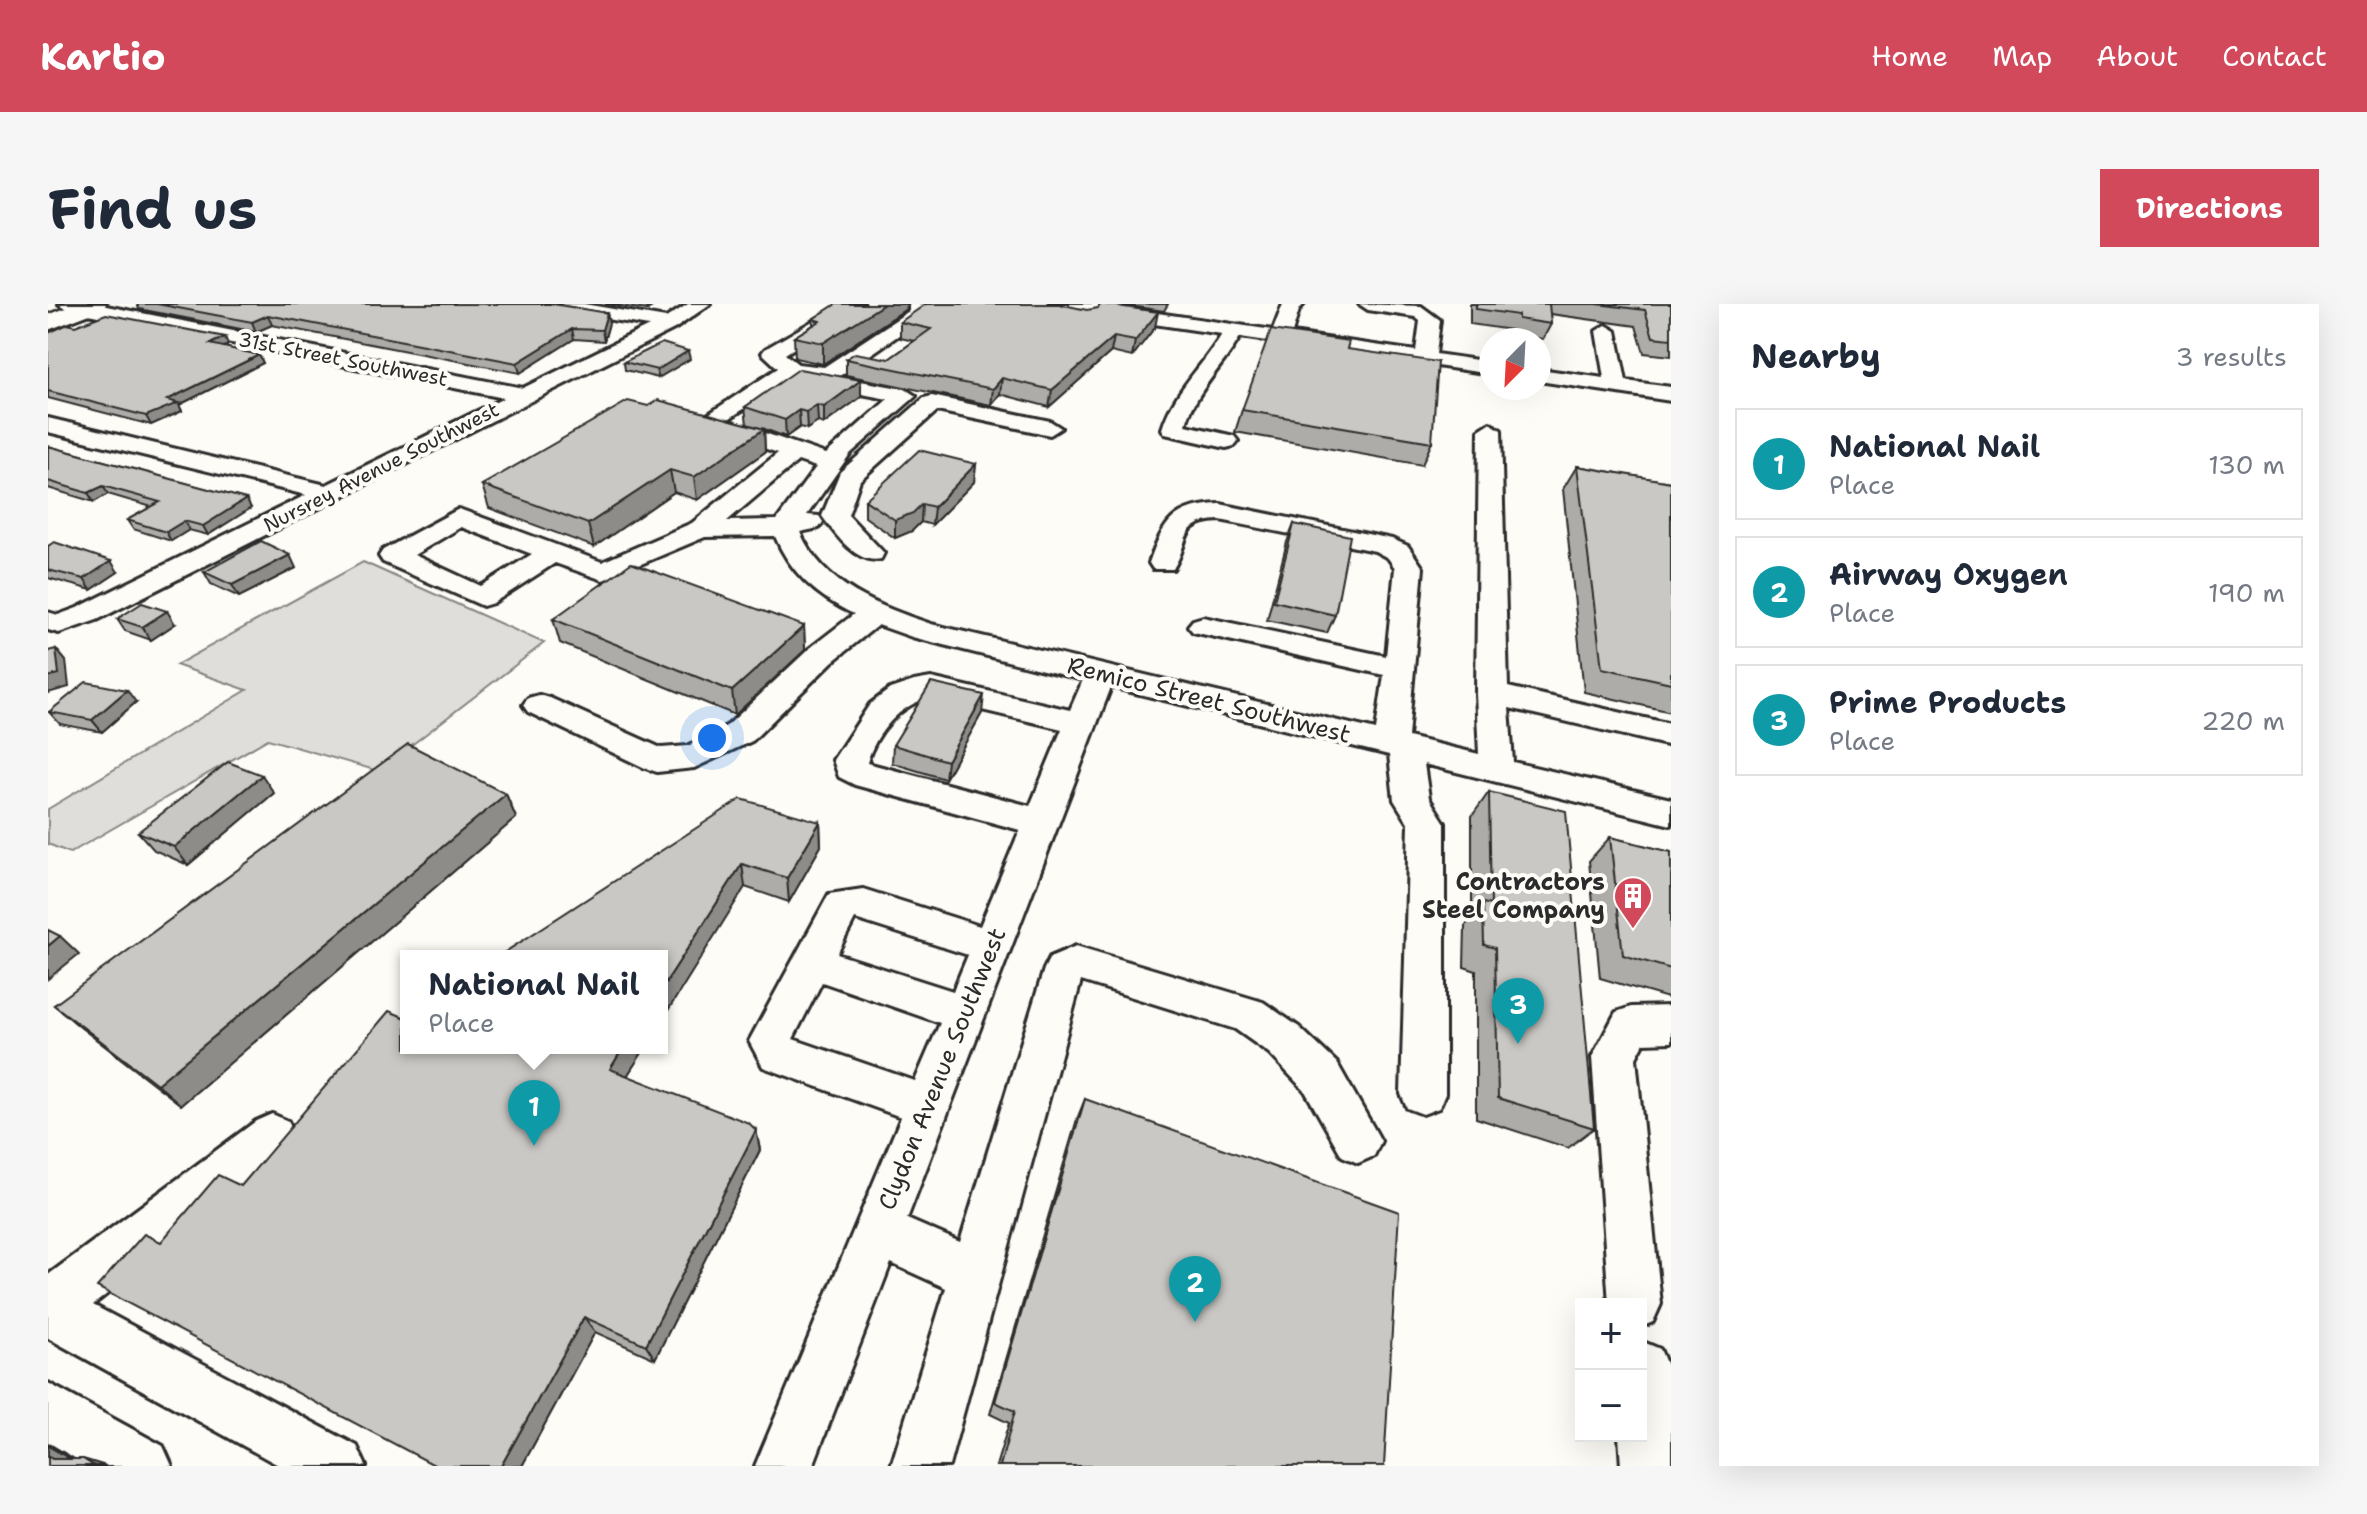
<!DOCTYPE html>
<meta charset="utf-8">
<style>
body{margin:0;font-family:"Shantell Sans",sans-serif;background:#f6f6f7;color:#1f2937}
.controls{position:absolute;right:24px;bottom:24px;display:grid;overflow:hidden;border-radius:0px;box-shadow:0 8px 32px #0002}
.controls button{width:72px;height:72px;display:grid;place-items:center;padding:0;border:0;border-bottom:2px solid #e0e1e3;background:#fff;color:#1f2937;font:40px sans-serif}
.compass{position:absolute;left:1431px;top:24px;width:72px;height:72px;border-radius:50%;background:#fff;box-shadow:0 8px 32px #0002;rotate:204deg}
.you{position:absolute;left:664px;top:434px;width:28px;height:28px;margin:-20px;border:6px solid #fff;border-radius:50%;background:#1a73e8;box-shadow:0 0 0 12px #1a73e833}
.badge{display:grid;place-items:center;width:52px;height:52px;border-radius:50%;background:#d1495b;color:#fff;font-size:26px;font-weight:700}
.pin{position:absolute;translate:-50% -66px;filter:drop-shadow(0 2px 4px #0008)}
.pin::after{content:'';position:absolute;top:42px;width:28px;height:24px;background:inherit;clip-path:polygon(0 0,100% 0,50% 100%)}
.popup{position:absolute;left:352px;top:646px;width:268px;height:104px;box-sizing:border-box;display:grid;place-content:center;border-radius:0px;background:#fff;filter:drop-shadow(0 2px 6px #0005);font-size:26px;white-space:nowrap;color:#747a83}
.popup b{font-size:30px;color:#1f2937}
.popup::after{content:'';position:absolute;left:50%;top:100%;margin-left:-16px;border:16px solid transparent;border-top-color:#fff}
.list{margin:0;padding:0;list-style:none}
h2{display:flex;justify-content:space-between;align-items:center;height:104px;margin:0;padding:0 32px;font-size:34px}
h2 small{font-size:26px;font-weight:400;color:#747a83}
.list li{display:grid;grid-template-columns:52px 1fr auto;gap:24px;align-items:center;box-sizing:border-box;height:112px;margin:0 16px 16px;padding:0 16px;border:2px solid #e0e1e3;border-radius:0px}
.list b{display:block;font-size:30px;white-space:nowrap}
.list p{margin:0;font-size:26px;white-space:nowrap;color:#747a83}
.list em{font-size:26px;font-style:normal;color:#747a83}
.map{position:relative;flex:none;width:1623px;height:1162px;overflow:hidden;border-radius:0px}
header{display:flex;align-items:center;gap:48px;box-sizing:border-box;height:112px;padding:0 40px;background:#d1495b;color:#fff}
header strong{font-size:38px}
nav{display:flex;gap:44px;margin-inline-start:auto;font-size:28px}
.intro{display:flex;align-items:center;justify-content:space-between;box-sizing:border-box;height:192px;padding:0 48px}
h1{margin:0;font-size:56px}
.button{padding:20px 36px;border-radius:0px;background:#d1495b;color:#fff;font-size:28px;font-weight:700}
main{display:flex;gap:48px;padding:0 48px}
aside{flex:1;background:#fff;border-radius:0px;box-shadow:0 8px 32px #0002}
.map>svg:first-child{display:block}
.green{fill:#dfdeda;stroke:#858482;stroke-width:2}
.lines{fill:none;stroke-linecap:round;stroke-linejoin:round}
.minor-casing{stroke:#2b2b2b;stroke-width:6}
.major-casing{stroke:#2b2b2b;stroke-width:6}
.minor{fill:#fdfcf7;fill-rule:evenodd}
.major{fill:#fdfcf7;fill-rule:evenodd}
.wall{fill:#adaca9;stroke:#2b2b2b;stroke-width:2}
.shaded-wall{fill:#8d8c89;stroke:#2b2b2b;stroke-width:2}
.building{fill:#c9c8c4;stroke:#2b2b2b;stroke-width:2}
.labels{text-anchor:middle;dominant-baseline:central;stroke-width:8;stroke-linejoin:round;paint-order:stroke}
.far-street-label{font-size:20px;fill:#2b2b2b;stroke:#fdfcf7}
.street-label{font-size:24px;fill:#2b2b2b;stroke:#fdfcf7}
.poi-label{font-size:24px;font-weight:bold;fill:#2b2b2b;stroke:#fdfcf7;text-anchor:end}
</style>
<header>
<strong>Kartio</strong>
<nav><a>Home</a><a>Map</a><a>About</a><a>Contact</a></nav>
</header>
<div class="intro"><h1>Find us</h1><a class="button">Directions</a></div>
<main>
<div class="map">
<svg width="1623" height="1162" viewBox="0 0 1623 1162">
<rect width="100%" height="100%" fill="#fdfcf7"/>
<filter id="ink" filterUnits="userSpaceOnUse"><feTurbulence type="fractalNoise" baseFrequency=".0125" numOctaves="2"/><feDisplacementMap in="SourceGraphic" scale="16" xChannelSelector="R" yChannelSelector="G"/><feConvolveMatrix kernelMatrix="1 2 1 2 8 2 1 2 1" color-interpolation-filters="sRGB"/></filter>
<g filter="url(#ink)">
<polygon class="green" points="315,258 496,339 330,467 220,435 22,549 0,540 0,505 199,386 128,361"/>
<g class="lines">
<g class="minor-casing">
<g id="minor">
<polygon points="11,0 48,0 475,84 601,22 502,6 493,0 536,0 618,14 640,0 662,0 628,24 49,316 11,329 0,326 0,308 10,311 29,304 258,191 0,128 0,114 278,181 456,94 20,6"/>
<path d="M794,0h22l-79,50 13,10 26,3 85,-56v-7h18l-2,13 -87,60 67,12 11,7 -66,58 -43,61 12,1 4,6 -4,6 -19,4c24,55 79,74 131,92l445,106 8,-55 -191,-43 -5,-6 5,-6 10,-3 183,39 9,-88 -7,-10 -13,-7 -155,-31c-43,2 -29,22 -47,49h-20l-4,-6c15,-42 24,-57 71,-59l172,35 16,7 15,22 -15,169 71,17 -3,-60 3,-264 11,-7 11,7 7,257 163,37v22l-162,-38 4,54 158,37v26l-247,-61 5,34 16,25v271l-6,14 -16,6 -16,-6 -6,-14 8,-270 -15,-24 -5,-45 -278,-68 -204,532 53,23 84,-273 6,-12 26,-11 187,56 36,25 38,36 44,78 -7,15 -16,7 -16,-7 -37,-65 -36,-38 -34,-24 -154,-48 -132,485h-58l55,-178 -55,-25 -78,203h-58l146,-349 -138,-50 -14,-26 80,-147 34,-5 117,37 40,-96 -165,-45 -16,-8 -6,-17 37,-56 20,-15 24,-8 17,-3 139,32 13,-30 -171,-43 -34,-12 -46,37 -80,79 -58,27 -37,4 -12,-4 -117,-56 -5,-7 5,-7 11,-3 11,3 111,50 27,-2 40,-21 82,-77 44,-34c-35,-16 -64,-41 -79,-78l-70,1 -102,43 -48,-17 -62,40 -10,3 -100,-44 -4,-6 4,-6 76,-41 143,53 90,-39 86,-70 -77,-27 -3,-5 80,-53 -16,-15 3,-4zM740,76l100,19 -62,55 -99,-34zM750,157l18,6 -39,53 -50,1zM413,223l71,27 -51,32 -67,-31zM883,394l131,31 -32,77 -163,-43c8,-29 33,-60 64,-65zM807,615l113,36 -15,36 -116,-37zM774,678l118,41 -25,58 -122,-42z"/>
<path d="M1001,0h47l177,26 10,-26h21l-5,6 -7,23 124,18 4,-30 -5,-4 -47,-7 -9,-6 62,2 19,14 -4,34 55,8v12l-251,-37c-17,30 -45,54 -54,88l48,11 4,5 -4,5 -8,2 -61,-14 -3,-5c12,-39 39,-60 60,-95l-164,-24z"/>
<polygon points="1558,21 1568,27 1578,77 1623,83 1623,97 1491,77 1491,65 1556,74 1548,27"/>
<path d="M884,92l118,25 11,7 -11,7 -113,-24 -77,69 -12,35 36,38 -3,6c-24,6 -46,-25 -59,-43l18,-44 84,-74z"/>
<polygon points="1623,702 1623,738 1596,739 1588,754 1613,1000 1605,1018 1593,1023 1593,1000 1561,1000 1544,753 1568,708 1583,703"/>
<polygon points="224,810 240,817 247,832 240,847 45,1001 309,1142 318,1162 232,1162 0,1034 0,971 208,817"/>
<polygon points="1593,1037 1612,1045 1620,1064 1623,1092 1623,1162 1573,1162 1571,1132 1593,1132"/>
<polygon points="0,1079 115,1142 124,1162 40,1162 0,1138"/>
</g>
</g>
<g class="major-casing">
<polygon id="major" points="28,0 58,0 55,5 0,26 0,11"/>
</g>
<use href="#minor" class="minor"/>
<use href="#major" class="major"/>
</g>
<g class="wall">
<polygon points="89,0 505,0 559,9 561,19 556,37 526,35 472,69 224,21 208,28 91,5"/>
<polygon points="557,0 618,0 615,2 607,1 599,6"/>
<polygon points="1069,0 1120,0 1116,7"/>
<polygon points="1422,0 1623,0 1623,52 1596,49 1588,22 1502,10 1503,20 1495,35 1463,31 1463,26 1422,20"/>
<polygon points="858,5 775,60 747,54 746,33 765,21 765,15"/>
<polygon points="852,18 1107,23 1084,53 1063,48 1001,103 952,90 943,101 798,71 798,55 841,55 866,37 852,34"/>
<polygon points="27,22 177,33 180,41 176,43 211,51 215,59 131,101 134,107 103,121 0,94 0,29"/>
<polygon points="1299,45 1384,138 1374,161 1187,128 1194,106"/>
<polygon points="642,55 610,74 577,66 576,58"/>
<polygon points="813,76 813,93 776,120 770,118 759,125 752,123 738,133 716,125 717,148 649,196 626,188 546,243 441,204 434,181 600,102 715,125 699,120 697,103"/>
<polygon points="0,142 198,195 203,204 160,231 141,226 123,237 85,225 79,216 104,203 60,190 46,198 0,184"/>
<polygon points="928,160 926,178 884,221 873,218 864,227 847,234 817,213 817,196"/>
<polygon points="1529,162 1623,178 1623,408 1536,388 1515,185"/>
<polygon points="1246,220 1287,311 1279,329 1219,316 1239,238"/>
<polygon points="0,242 70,268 43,286 0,274"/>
<polygon points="248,264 191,293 163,280 156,268"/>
<polygon points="69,315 127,320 103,336 77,327"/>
<polygon points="505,315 756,322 757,346 687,411 512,339"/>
<polygon points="88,398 54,428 12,420 1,408"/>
<polygon points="934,409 897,475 844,459 845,441"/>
<polygon points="1441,488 1546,824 1520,844 1428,814 1428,667 1416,663 1417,622 1424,613 1424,512"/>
<polygon points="226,489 140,561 106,546 90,528"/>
<polygon points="458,490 468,514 133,801 32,723 6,701"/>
<polygon points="772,518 773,542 741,598 697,583 451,652"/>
<polygon points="1562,533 1623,548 1623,695 1552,674 1541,557"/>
<polygon points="358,744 597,744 579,772 708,826 712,846 607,1055 547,1028 474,1162 388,1162 113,938 193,882"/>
<polygon points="1037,795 1336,1162 948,1162 961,1119 942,1110 1029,815"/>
</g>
<g class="shaded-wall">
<polygon points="598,0 607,0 607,1 599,6"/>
<polygon points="836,0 859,0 858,5 775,60 775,39"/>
<polygon points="1110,8 1107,23 1084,53 1087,37"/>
<polygon points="559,9 561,19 556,37 554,26"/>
<polygon points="220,11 224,21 208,28 204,18"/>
<polygon points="524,25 526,35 472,69 469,59"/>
<polygon points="177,33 180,41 166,48 162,40"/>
<polygon points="1066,33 1063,48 1001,103 1004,86"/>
<polygon points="640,47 642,55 610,74 609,66"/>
<polygon points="211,51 215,59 131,101 134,107 103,121 98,112 119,96"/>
<polygon points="954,74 952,90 943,101 945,85"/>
<polygon points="813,76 813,93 776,120 776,103"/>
<polygon points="769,101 770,118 759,125 758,108"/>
<polygon points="751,106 752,123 738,133 737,116"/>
<polygon points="716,125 717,148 649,196 646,173"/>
<polygon points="928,160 926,178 884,221 886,203"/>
<polygon points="622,166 626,188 546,243 540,220"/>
<polygon points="55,182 60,190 46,198 40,189"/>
<polygon points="198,195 203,204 160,231 155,222"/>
<polygon points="874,200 873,218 864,227 847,234 847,216"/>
<polygon points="136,217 141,226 123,237 118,228"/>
<polygon points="242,251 248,264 191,293 184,281"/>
<polygon points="63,257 70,268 43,286 36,275"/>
<polygon points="119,307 127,320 103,336 94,323"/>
<polygon points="756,322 757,346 687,411 684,387"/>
<polygon points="8,345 18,357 21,383 0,389 0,373"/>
<polygon points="79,386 88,398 54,428 44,416"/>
<polygon points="936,391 934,409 897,475 899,457"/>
<polygon points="214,471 226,489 140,561 126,543"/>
<polygon points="458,490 468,514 133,801 109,780"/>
<polygon points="772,518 773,542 741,598 739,574"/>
<polygon points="694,560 697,583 614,716 614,684"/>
<polygon points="12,632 31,650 0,675 0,642"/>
<polygon points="575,744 597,744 570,786 562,765"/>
<polygon points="708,826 712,846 607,1055 598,1041"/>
<polygon points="536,1013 547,1028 474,1162 453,1162"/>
<polygon points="0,1142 34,1162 4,1155 0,1152"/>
<polygon points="35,1155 58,1162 46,1162"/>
</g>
<g class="building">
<polygon points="109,0 505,0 559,9 554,26 524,25 469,59 220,11 204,18"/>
<polygon points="788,0 836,0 775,39 746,33 772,17 765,15"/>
<polygon points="878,0 1011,0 1039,6 1050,4 1053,0 1056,0 1110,8 1087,37 1066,33 1004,86 954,74 945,85 798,55 807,49 841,55 883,25 852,18"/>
<polygon points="1428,0 1501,0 1503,20 1470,15 1470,11 1428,5"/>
<polygon points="1549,0 1623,0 1623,35 1605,33 1597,6"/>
<polygon points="58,10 177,33 162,40 211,51 119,96 130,99 98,112 0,87 0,29 20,20 27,22"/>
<polygon points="1223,26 1301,37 1299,45 1390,58 1384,138 1194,106"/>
<polygon points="614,39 640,47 609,66 576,58"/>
<polygon points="751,65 813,76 776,103 769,101 758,108 751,106 737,116 697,103"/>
<polygon points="610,96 716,125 646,173 622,166 540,220 434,181 580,97 600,102"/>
<polygon points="0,142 198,195 155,222 136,217 118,228 79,216 112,198 55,182 40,189 0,177"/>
<polygon points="871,146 928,160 886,203 874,200 865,209 847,216 817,196"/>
<polygon points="1529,162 1623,178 1623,379 1554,364"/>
<polygon points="1246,220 1302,232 1287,311 1226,297"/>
<polygon points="213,237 242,251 184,281 156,268"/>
<polygon points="6,238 63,257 36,275 0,266 0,242"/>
<polygon points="583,259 756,322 684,387 505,315"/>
<polygon points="94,299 119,307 94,323 69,315"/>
<polygon points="8,345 11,370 0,373 0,347"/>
<polygon points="38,378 79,386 44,416 1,408"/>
<polygon points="883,379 936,391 899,457 845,441"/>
<polygon points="360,440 458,490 109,780 6,701"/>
<polygon points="180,458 214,471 126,543 90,528"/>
<polygon points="1441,488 1518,507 1546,824 1450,794 1447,644 1436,641 1435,599 1443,601"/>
<polygon points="693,495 772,518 739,574 694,560 614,684 614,652 451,652"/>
<polygon points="1562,533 1623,548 1623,665 1575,651"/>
<polygon points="0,626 12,632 0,642"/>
<polygon points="341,707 358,714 358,744 575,744 562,765 701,819 708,826 598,1041 536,1013 453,1162 388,1162 49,983 96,930 113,938 170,871 193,882"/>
<polygon points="1037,795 1351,908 1336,1162 952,1162 967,1107 947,1098"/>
<polygon points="0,1152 4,1155 35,1155 46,1162 0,1162"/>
</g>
</g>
<defs>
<g id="building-pin" transform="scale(2)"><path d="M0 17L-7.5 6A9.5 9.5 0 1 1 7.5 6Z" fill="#d1495b" stroke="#fdfcf7"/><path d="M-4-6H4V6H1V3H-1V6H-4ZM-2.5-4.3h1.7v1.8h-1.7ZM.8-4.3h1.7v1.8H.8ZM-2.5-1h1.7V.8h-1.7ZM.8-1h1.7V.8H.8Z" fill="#fff"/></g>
</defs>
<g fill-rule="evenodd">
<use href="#building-pin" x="1585" y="592"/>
</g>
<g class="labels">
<g class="far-street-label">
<text transform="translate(295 55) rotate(11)">31st Street Southwest</text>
<text transform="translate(333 163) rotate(-27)">Nursrey Avenue Southwest</text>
</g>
<g class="street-label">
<text transform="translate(1161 396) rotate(14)">Remico Street Southwest</text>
<text transform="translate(894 765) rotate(-68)">Clydon Avenue Southwest</text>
</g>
<g class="poi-label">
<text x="1557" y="578">Contractors<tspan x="1557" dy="28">Steel Company</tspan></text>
</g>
</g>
</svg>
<div class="controls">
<button>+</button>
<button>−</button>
</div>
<svg class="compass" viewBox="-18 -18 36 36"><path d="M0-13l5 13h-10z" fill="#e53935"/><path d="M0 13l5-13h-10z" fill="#747a83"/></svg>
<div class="you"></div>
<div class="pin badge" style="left:486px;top:842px;background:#0f9aa8">1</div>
<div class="popup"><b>National Nail</b>Place</div>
<div class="pin badge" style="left:1147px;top:1018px;background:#0f9aa8">2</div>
<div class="pin badge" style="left:1470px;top:740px;background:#0f9aa8">3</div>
</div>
<aside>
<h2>Nearby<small>3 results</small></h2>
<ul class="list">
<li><span class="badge" style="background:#0f9aa8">1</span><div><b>National Nail</b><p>Place</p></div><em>130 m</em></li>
<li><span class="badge" style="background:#0f9aa8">2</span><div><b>Airway Oxygen</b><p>Place</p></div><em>190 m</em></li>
<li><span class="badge" style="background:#0f9aa8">3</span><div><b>Prime Products</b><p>Place</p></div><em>220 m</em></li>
</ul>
</aside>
</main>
